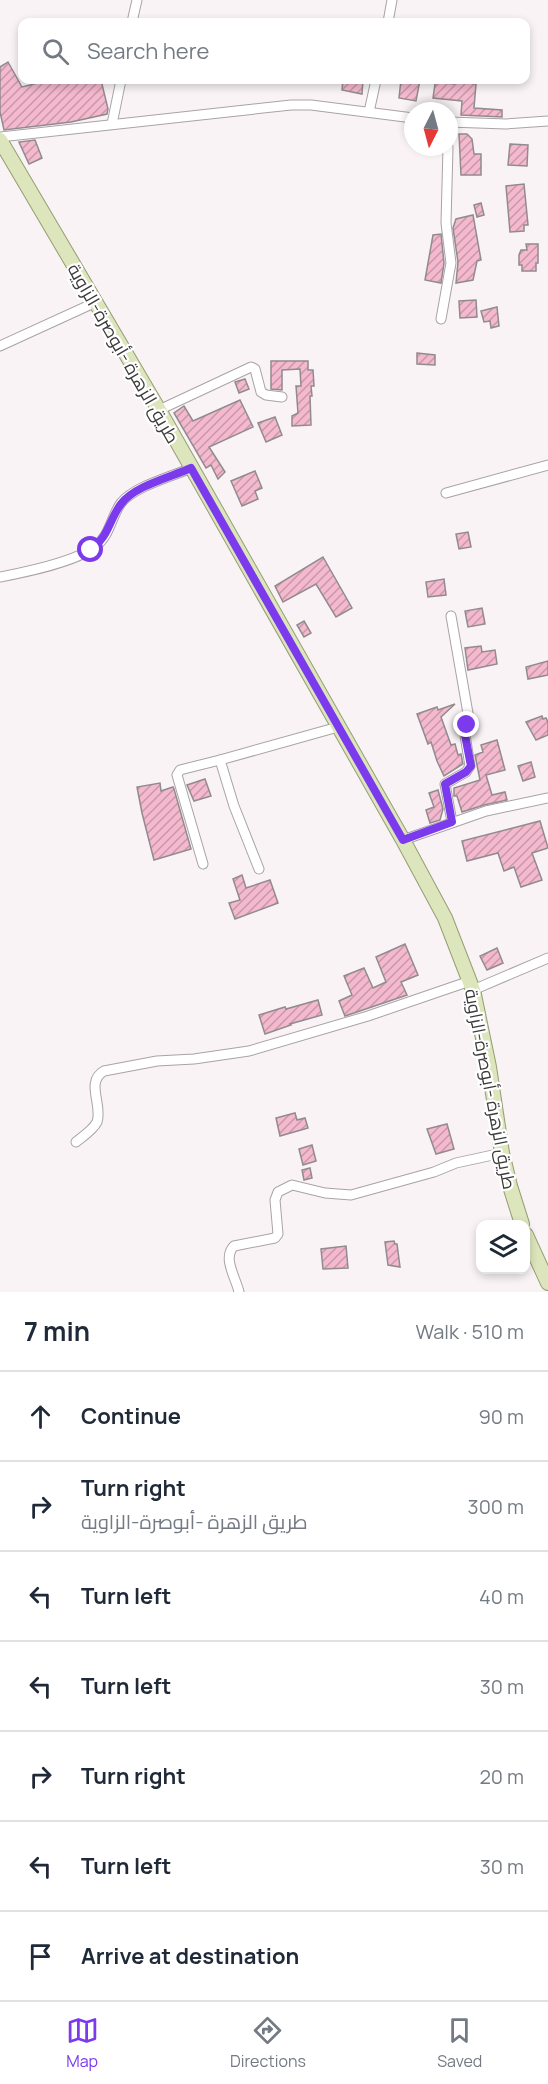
<!DOCTYPE html>
<meta charset="utf-8">
<style>
body{margin:0;font-family:Manrope,Cairo,sans-serif;background:#f6f6f7;color:#1f2937}
.controls{position:absolute;right:18px;bottom:18px;display:grid;overflow:hidden;border-radius:12px;box-shadow:0 3px 9px #0003}
.controls button{width:54px;height:54px;display:grid;place-items:center;padding:0;border:0;border-bottom:2px solid #e0e1e3;background:#fff;color:#1f2937;font:30px sans-serif}
.compass{position:absolute;left:404px;top:102px;width:54px;height:54px;border-radius:50%;background:#fff;box-shadow:0 3px 9px #0003;rotate:186deg}
.stop{position:absolute;width:18px;height:18px;margin:-14px;border:4px solid #7c3aed;border-radius:50%;background:#fff}
.stop.end{background:#7c3aed;border-color:#fff;box-shadow:0 2px 6px #0008}
.list{margin:0;padding:0;list-style:none}
h2{display:flex;justify-content:space-between;align-items:center;height:78px;margin:0;padding:0 24px;font-size:26px}
h2 small{font-size:20px;font-weight:400;color:#747a83}
.list li{display:grid;grid-template-columns:39px 1fr auto;gap:18px;align-items:center;box-sizing:border-box;height:90px;padding:0 24px;border-top:2px solid #e0e1e3}
.list b{display:block;font-size:22px;white-space:nowrap}
.list p{margin:0;font-size:20px;white-space:nowrap;color:#747a83}
.list em{font-size:20px;font-style:normal;color:#747a83}
.icon{flex:none;width:33px;height:33px;fill:none;stroke:currentColor;stroke-width:2;stroke-linecap:round;stroke-linejoin:round}
.map{position:relative;flex:none;width:548px;height:1292px;overflow:hidden}
.search{position:absolute;background:#fff;box-shadow:0 3px 9px #0003;left:18px;right:18px;top:18px;height:66px;display:flex;align-items:center;gap:15px;box-sizing:border-box;padding:0 21px;border-radius:12px;color:#747a83;font-size:22px}
.sheet{height:708px;background:#fff}
nav{display:flex;justify-content:space-around;align-items:center;box-sizing:border-box;height:84px;border-top:2px solid #e0e1e3;background:#fff;font-size:16px;color:#747a83}
nav a{display:grid;justify-items:center;gap:3px}
nav .on{color:#7c3aed}
.map>svg:first-child{display:block}
.building{fill:url(#building-hatch);stroke:#918b8d;stroke-width:1.5}
.lines{fill:none;stroke-linecap:round;stroke-linejoin:round}
.street-casing{stroke:#a9a3a5;stroke-width:11}
.primary-casing{stroke:#959e73;stroke-width:16}
.street{stroke:#fff;stroke-width:9}
.primary{stroke:#dce5bc;stroke-width:14}
.route{stroke:#7c3aed;stroke-width:8}
.labels{text-anchor:middle;dominant-baseline:central;stroke-width:4.5;stroke-linejoin:round;paint-order:stroke}
.street-label{font-size:18px;fill:#3d3b3c;stroke:#fff}
</style>
<div class="map">
<svg width="548" height="1292" viewBox="0 0 548 1292">
<defs>
<pattern id="building-hatch" width="6" height="6" patternUnits="userSpaceOnUse" patternTransform="scale(1.5)"><rect width="6" height="6" fill="#f4b9ce"/><path d="M-1 1l2-2M0 6l6-6M5 7l2-2" fill="none" stroke="#c798a8"/></pattern>
</defs>
<rect width="100%" height="100%" fill="#f9f3f5"/>
<g class="building">
<polygon points="8,62 22,87 38,83 37,80 101,80 108,109 107,114 71,122 4,130 0,112 0,67"/>
<polygon points="343,80 363,80 362,94 342,90"/>
<polygon points="401,80 420,80 416,101 399,98"/>
<polygon points="455,81 476,84 474,108 502,110 502,117 461,115 462,101 433,98 435,84 437,82 454,84"/>
<polygon points="459,134 467,134 472,139 474,154 481,154 481,175 461,175"/>
<polygon points="35,140 42,158 29,164 19,142"/>
<polygon points="510,144 528,145 527,166 508,165"/>
<polygon points="524,184 528,225 524,225 524,231 510,232 506,186"/>
<polygon points="481,203 484,215 477,217 474,205"/>
<polygon points="473,215 481,260 477,261 473,280 456,283 458,262 453,228 456,219"/>
<polygon points="441,234 444,263 441,283 425,280 433,235"/>
<polygon points="526,244 538,244 538,263 536,263 536,271 522,271 522,265 519,265 519,255 521,250 527,250"/>
<polygon points="476,300 477,317 460,318 459,301"/>
<polygon points="497,307 499,326 491,328 490,321 484,322 481,311"/>
<polygon points="417,353 435,355 435,365 417,364"/>
<polygon points="271,361 308,361 308,370 313,370 314,386 311,386 312,396 310,396 311,425 292,426 292,416 298,413 296,386 301,386 300,369 282,370 282,390 271,389"/>
<polygon points="245,379 249,389 239,393 235,382"/>
<polygon points="240,400 253,427 209,447 225,472 218,479 211,465 206,468 174,413 184,406 193,421"/>
<polygon points="275,417 282,435 266,442 258,423"/>
<polygon points="255,471 262,488 255,491 258,499 242,506 231,481"/>
<polygon points="468,532 471,547 459,549 456,534"/>
<polygon points="323,557 352,608 336,617 316,584 283,602 275,586"/>
<polygon points="444,579 446,595 428,597 426,582"/>
<polygon points="482,608 485,624 468,627 465,611"/>
<polygon points="304,621 311,633 304,637 297,625"/>
<polygon points="481,646 482,652 495,650 497,664 468,670 465,648"/>
<polygon points="548,661 548,675 528,679 526,667"/>
<polygon points="455,704 441,717 451,745 455,744 458,755 461,754 463,764 444,776 437,761 431,742 428,744 417,714 437,707 438,710"/>
<polygon points="542,716 543,719 546,718 548,722 548,735 536,740 526,722"/>
<polygon points="497,740 505,770 486,775 492,795 505,792 507,800 484,805 462,812 457,796 454,796 454,788 480,780 475,755 483,752 481,745"/>
<polygon points="531,762 535,777 523,781 518,766"/>
<polygon points="205,779 211,796 194,801 187,785"/>
<polygon points="160,783 161,791 173,787 174,789 191,849 154,860 142,813 137,787"/>
<polygon points="438,790 443,809 440,820 430,823 426,810 434,807 429,793"/>
<polygon points="540,821 548,848 532,853 542,880 521,887 514,867 504,871 498,853 467,861 462,841"/>
<polygon points="242,875 246,888 270,880 278,903 235,919 229,903 240,900 233,879"/>
<polygon points="405,944 418,975 401,982 407,995 345,1016 339,1001 352,995 344,976 364,968 373,988 386,982 376,957"/>
<polygon points="497,948 503,963 487,970 480,956"/>
<polygon points="318,1000 322,1015 290,1024 291,1025 265,1034 259,1015 285,1007 286,1009"/>
<polygon points="295,1113 297,1120 305,1118 308,1128 280,1136 276,1118"/>
<polygon points="447,1124 454,1149 436,1154 427,1129"/>
<polygon points="312,1145 316,1161 303,1165 299,1149"/>
<polygon points="310,1168 312,1178 304,1180 302,1170"/>
<polygon points="394,1241 395,1244 397,1244 400,1267 388,1265 385,1242"/>
<polygon points="346,1246 348,1268 323,1269 321,1249"/>
</g>
<g class="lines">
<g class="street-casing">
<g id="street">
<polyline points="132,22 137,0"/>
<polyline points="388,22 392,0"/>
<polyline points="369,112 376,80"/>
<polyline points="449,122 506,124 548,121"/>
<polyline points="112,124 121,80"/>
<polyline points="0,137 291,105 311,105 413,118"/>
<polyline points="441,319 451,263 446,223 448,147"/>
<polyline points="0,346 94,303"/>
<polyline points="159,410 251,367 255,369 261,392 266,395 282,397"/>
<polyline points="446,493 548,465"/>
<path d="M0,577c26,-5 76,-15 96,-31 14,-11 15,-29 25,-43 14,-17 50,-26 70,-35"/>
<polyline points="451,616 469,719 465,735 470,766 466,772 445,784 452,822"/>
<polyline points="403,840 486,811 548,798"/>
<polyline points="203,864 177,775 180,770 220,760"/>
<polyline points="259,869 234,806 220,760 338,727"/>
<polyline points="473,990 548,958"/>
<path d="M76,1142c6,-5 17,-12 21,-20 6,-17 -12,-40 7,-51l53,-10 37,-2 55,-8 119,-35 102,-35"/>
<path d="M239,1292c-3,-14 -17,-34 -5,-46l41,-8 3,-4 -3,-34 3,-8 14,-7 33,8 26,2 83,-23 22,-9 46,-10"/>
</g>
</g>
<g class="primary-casing">
<g id="primary">
<polyline points="0,140 159,410 403,840 445,918 473,990 489,1067 502,1153 510,1186 522,1224"/>
<polyline points="526,1235 548,1283"/>
</g>
</g>
<use href="#street" class="street"/>
<use href="#primary" class="primary"/>
</g>
<g class="lines">
<path class="route" d="M91,550c18,-14 18,-30 30,-46 13,-18 50,-27 70,-36l212,372 49,-18 -7,-38 21,-12 5,-6 -6,-31 2,-10"/>
</g>
<g class="labels">
<g class="street-label">
<text transform="translate(124 353) rotate(60)">طريق الزهرة -أبوصرة-الزاوية</text>
<text transform="translate(491 1089) rotate(79)">طريق الزهرة -أبوصرة-الزاوية</text>
</g>
</g>
</svg>
<div class="controls">
<button><svg class="icon" aria-label="layers" viewBox="0 0 24 24"><path d="M12 4l9 5-9 5-9-5zM3 14l9 5 9-5"/></svg></button>
</div>
<svg class="compass" viewBox="-18 -18 36 36"><path d="M0-13l5 13h-10z" fill="#e53935"/><path d="M0 13l5-13h-10z" fill="#747a83"/></svg>
<div class="stop" style="left:91px;top:550px"></div>
<div class="stop end" style="left:467px;top:725px"></div>
<div class="search"><svg class="icon" aria-label="search" viewBox="0 0 24 24"><circle cx="10" cy="10" r="6"/><path d="M15 15l6 6"/></svg>Search here</div>
</div>
<section class="sheet">
<h2>7 min<small>Walk · 510 m</small></h2>
<ul class="list">
<li><svg class="icon" aria-label="ahead" viewBox="0 0 24 24"><path d="M12 20V5M6 11l6-6 6 6"/></svg><div><b>Continue</b></div><em>90 m</em></li>
<li><svg class="icon" aria-label="right" viewBox="0 0 24 24"><path d="M7 20v-9h11M14 6l5 5-5 5"/></svg><div><b>Turn right</b><p>طريق الزهرة -أبوصرة-الزاوية</p></div><em>300 m</em></li>
<li><svg class="icon" aria-label="left" viewBox="0 0 24 24"><path d="M17 20v-9H6M10 6l-5 5 5 5"/></svg><div><b>Turn left</b></div><em>40 m</em></li>
<li><svg class="icon" aria-label="left" viewBox="0 0 24 24"><path d="M17 20v-9H6M10 6l-5 5 5 5"/></svg><div><b>Turn left</b></div><em>30 m</em></li>
<li><svg class="icon" aria-label="right" viewBox="0 0 24 24"><path d="M7 20v-9h11M14 6l5 5-5 5"/></svg><div><b>Turn right</b></div><em>20 m</em></li>
<li><svg class="icon" aria-label="left" viewBox="0 0 24 24"><path d="M17 20v-9H6M10 6l-5 5 5 5"/></svg><div><b>Turn left</b></div><em>30 m</em></li>
<li><svg class="icon" aria-label="arrive" viewBox="0 0 24 24"><path d="M6 21V4h12l-3 4 3 4H6"/></svg><div><b>Arrive at destination</b></div></li>
</ul>
</section>
<nav>
<a class="on"><svg class="icon" aria-label="map" viewBox="0 0 24 24"><path d="M3 6l6-2 6 2 6-2v14l-6 2-6-2-6 2zM9 4v14M15 6v14"/></svg>Map</a>
<a><svg class="icon" aria-label="directions" viewBox="0 0 24 24"><path d="M12 3l9 9-9 9-9-9zM9 14v-3h6M13 9l2 2-2 2"/></svg>Directions</a>
<a><svg class="icon" aria-label="saved" viewBox="0 0 24 24"><path d="M7 4h10v16l-5-4-5 4z"/></svg>Saved</a>
</nav>
